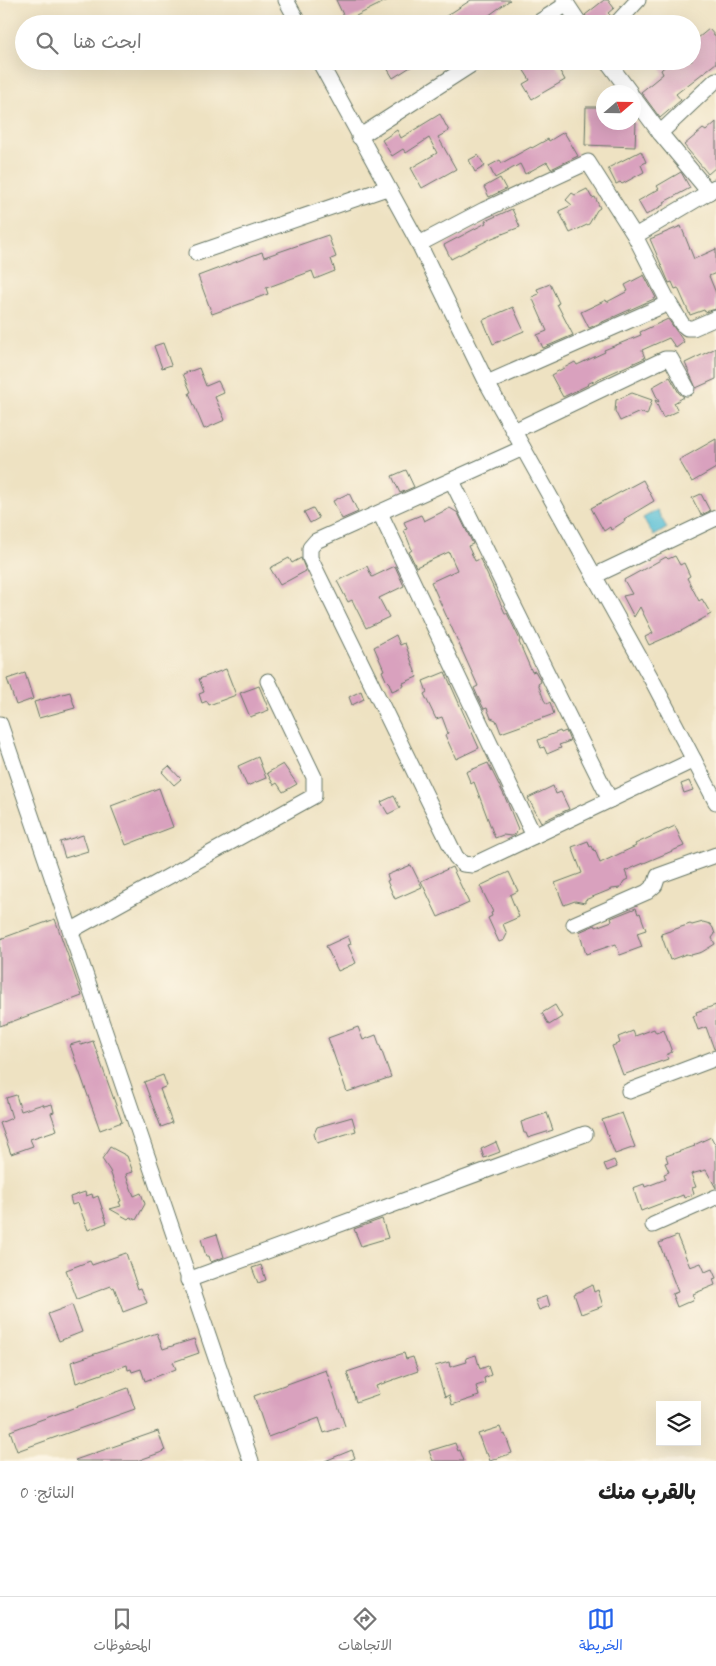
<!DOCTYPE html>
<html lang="ar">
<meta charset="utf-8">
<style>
body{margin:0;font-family:Mynerve,"Playpen Sans Arabic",sans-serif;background:#f6f6f6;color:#222;direction:rtl}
.controls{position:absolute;right:15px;bottom:15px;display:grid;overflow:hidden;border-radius:0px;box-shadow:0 5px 20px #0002}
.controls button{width:45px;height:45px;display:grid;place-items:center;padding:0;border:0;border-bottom:1px solid #e0e0e0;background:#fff;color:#222;font:25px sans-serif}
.compass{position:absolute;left:596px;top:85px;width:45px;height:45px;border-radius:50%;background:#fff;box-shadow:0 5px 20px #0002;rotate:70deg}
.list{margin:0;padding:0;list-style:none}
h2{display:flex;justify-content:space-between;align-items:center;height:65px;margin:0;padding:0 20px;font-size:21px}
h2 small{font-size:16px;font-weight:400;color:#767676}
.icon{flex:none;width:28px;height:28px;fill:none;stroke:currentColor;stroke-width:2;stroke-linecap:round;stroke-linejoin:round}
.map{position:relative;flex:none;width:716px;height:1461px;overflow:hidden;direction:ltr}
.search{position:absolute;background:#fff;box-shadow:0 5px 20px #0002;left:15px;right:15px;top:15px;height:55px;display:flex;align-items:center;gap:12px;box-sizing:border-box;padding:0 18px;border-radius:28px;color:#767676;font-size:19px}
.sheet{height:135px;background:#fff}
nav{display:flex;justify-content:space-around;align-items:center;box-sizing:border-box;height:70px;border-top:1px solid #e0e0e0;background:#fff;font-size:14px;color:#767676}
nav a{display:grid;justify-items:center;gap:2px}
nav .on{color:#2563eb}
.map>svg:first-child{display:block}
.water{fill:#58bfd6;stroke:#3c7e85}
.building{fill:#d9a1be}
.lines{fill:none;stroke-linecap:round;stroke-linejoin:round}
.minor-casing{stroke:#677766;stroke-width:17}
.minor{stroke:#fff;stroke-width:15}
</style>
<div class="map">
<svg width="716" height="1461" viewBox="0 0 716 1461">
<rect width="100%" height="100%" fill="#fcf5e5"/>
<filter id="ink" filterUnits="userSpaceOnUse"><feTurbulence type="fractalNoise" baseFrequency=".02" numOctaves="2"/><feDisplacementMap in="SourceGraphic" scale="10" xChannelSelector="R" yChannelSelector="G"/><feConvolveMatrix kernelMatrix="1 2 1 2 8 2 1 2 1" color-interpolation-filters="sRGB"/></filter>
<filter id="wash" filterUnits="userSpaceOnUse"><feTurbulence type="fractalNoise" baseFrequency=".0096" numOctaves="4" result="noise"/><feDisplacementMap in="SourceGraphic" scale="20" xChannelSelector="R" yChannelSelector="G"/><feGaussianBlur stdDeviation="1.12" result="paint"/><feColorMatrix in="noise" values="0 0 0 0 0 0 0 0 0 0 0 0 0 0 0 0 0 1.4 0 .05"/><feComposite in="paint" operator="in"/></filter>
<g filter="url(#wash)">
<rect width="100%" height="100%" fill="#eee2c2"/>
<polygon class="water" points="657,510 667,528 654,536 643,518"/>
<g id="blocks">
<g class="building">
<polygon points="336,0 388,0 346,21"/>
<polygon points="471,0 510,0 477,24 434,24"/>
<polygon points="604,0 608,0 614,8 608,13 611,16 607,24 592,24 585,15"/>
<polygon points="709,29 716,37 716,63 676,94 681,100 660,118 641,92 663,74 661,70 671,61 692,61 692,43"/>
<polygon points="383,61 420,61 393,78"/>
<polygon points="518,61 554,61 565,80 532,99 523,84 530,80"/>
<polygon points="586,107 604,107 604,122 636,122 635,147 585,145"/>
<polygon points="440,114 449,131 438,137 456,169 422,188 411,168 437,153 429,138 406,153 403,149 392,156 382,140 397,130 401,138"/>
<polygon points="716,122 716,167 708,174 684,145 703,129 706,131"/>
<polygon points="564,132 578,156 551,169 547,162 525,174 520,164 495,178 489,166 500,160 502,163 531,147 532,148 548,139 549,141"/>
<polygon points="641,151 646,162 641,165 644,172 622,184 620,182 616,184 608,168"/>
<polygon points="478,155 485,166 475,172 469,160"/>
<polygon points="681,172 690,188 664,202 665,204 646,215 638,201 659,189 657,186"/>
<polygon points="500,178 506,189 489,197 484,187"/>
<polygon points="587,189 592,198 595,197 600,208 597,210 589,224 570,233 559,211 572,205 566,200 572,193 575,195"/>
<polygon points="512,209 520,227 492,238 451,259 444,245 486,223 485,221"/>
<polygon points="681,226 694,259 716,249 716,273 709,276 716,293 716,309 705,312 704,310 690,315 678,288 675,289 672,282 669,283 650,239"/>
<polygon points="328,235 336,257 331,259 335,271 315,279 312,271 266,288 268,294 212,314 198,276 262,252 264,257"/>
<polygon points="644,275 656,298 589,328 581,312 606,300 607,302 628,291 625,285"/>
<polygon points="550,284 559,303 557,304 573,335 543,348 537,335 547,331 532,297 539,294 537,289"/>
<polygon points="513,307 524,331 493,344 483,320"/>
<polygon points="668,319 684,342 676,348 669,338 642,350 645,358 587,384 588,385 563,397 551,375 575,362 577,365 605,352 604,350 641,335 640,332"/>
<polygon points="163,343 171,365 162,368 154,346"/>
<polygon points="716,348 716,379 696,388 685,363"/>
<polygon points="199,368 206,386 218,381 224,393 215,397 225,420 204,429 189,393 191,392 183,374"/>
<polygon points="670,377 679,393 684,397 674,403 678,411 663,418 655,400 659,402 652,387"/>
<polygon points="632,393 652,400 647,415 640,412 620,421 615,411 616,400"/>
<polygon points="716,439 716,468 692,482 679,460"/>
<polygon points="406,470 414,487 400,493 392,476"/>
<polygon points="643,480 654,501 624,519 625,521 611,530 610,527 604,531 591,508"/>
<polygon points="349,493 358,512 342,519 333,501"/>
<polygon points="701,494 710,511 701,515 692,498"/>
<polygon points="313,508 319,518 310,523 304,512"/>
<polygon points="450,508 458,513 473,544 468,546 475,561 480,559 505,613 507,613 520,640 519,642 532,672 535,671 539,678 541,682 538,684 544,700 547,704 550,702 554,714 501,733 496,720 491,718 487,708 484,709 479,699 474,688 478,686 431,582 457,570 449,552 416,567 409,552 412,550 404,530 407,529 404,522 421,515 424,521"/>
<polygon points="675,556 680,565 684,563 690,576 687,578 699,601 702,599 711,614 683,630 649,645 645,637 653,633 640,607 634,617 623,596 632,594 624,580 666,557 668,559"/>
<polygon points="289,558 292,563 301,558 306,571 280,585 270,568"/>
<polygon points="367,566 372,577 395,566 404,586 379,598 389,617 366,628 352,600 348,602 337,581"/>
<polygon points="396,635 400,645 405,643 417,677 403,683 404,686 392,691 389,683 386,680 382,671 384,670 374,647"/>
<polygon points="226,669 236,695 209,705 207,701 202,703 199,694 204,692 199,679"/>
<polygon points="445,672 479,748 456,759 445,735 448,733 442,717 436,719 424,694 427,692 423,681"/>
<polygon points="25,673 33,699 16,705 7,679"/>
<polygon points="259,686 269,710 250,717 240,693"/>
<polygon points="361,691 364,699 352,705 349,697"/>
<polygon points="70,692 75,708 39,718 34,702"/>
<polygon points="560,731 561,733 566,731 570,741 559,745 561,748 547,754 544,747 541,748 538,740"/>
<polygon points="258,757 266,778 247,786 238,766"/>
<polygon points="488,763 505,797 518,829 516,834 511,836 503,835 495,838 474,782 471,784 466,772"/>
<polygon points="283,764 297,784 283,792 277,783 274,785 267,773"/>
<polygon points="169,766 181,779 174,785 162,772"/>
<polygon points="689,781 693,790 684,793 681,784"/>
<polygon points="553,786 556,794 561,792 569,809 541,822 528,798"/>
<polygon points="159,788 173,827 126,845 111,806"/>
<polygon points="394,796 400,808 388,814 381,802"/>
<polygon points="675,826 684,846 625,871 628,879 624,881 620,888 612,889 585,900 585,903 575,901 564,905 555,883 582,873 572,847 588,841 590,847 592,846 594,851 595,850 600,863 636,846 635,844"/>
<polygon points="83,835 88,851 65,858 60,842"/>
<polygon points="411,865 422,887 395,899 387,881 389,880 387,875"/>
<polygon points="452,867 469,903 438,917 421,881"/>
<polygon points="509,872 518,891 510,895 519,917 503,924 507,934 504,940 499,942 488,918 492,916 491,913 493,912 480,886"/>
<polygon points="636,908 638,914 640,913 646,930 637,933 642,947 620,955 616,944 586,954 579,932 595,925 596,927 612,921 611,918"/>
<polygon points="55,919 82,996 0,1026 0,939"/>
<polygon points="703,922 710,924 713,928 715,934 712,938 715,944 702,952 691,955 686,954 670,960 661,934 690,924 692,925"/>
<polygon points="348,936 351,944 348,945 356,963 338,971 326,946"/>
<polygon points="555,1005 562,1017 549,1025 542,1013"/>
<polygon points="716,1005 716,1049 714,1049 706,1027 698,1030 693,1016 697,1015 696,1012"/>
<polygon points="358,1027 363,1040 376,1035 391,1077 347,1092 328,1038"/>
<polygon points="654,1029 656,1033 664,1030 672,1052 666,1055 668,1059 623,1075 612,1046 620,1043 618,1037 633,1031 635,1036"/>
<polygon points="93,1041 122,1122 100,1130 70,1045 80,1042 81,1045"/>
<polygon points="163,1075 167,1086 160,1089 172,1123 161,1127 144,1082"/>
<polygon points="16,1095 21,1111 43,1104 44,1106 52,1104 54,1112 51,1113 57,1130 30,1139 33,1146 11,1154 0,1123 12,1118 6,1098"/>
<polygon points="547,1113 553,1130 528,1138 526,1133 524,1133 521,1122"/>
<polygon points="622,1113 635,1147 615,1154 602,1120"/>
<polygon points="352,1117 356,1131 317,1143 314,1134 317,1127"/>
<polygon points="711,1137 716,1146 716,1188 706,1170 691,1174 696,1187 692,1188 694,1194 684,1198 683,1195 641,1211 633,1188 644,1184 645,1187 666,1179 664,1174 669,1172 665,1163 668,1162 666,1156 695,1146 694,1145"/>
<polygon points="496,1142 500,1152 484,1158 481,1149"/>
<polygon points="110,1147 127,1156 133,1172 126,1174 127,1178 134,1196 141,1193 145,1204 136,1220 130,1217 128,1219 110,1209 121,1206 119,1202 121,1201 110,1171 102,1159"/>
<polygon points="614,1160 617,1167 607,1171 604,1164"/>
<polygon points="85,1192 86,1196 92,1194 93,1198 98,1196 107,1223 88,1230 78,1203 72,1205 70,1197"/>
<polygon points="382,1219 388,1238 361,1246 354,1229"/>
<polygon points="217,1234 224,1257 211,1262 209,1256 206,1256 201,1239"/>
<polygon points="677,1236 690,1267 701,1263 705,1272 712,1269 716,1278 713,1279 715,1285 693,1294 695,1299 677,1307 672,1294 678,1292 659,1243"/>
<polygon points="126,1253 138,1289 141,1288 147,1303 123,1312 114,1287 112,1288 111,1286 77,1299 66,1270 90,1261 92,1265"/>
<polygon points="261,1265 266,1280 258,1283 252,1268"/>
<polygon points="592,1285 594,1292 598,1290 603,1306 581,1314 574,1294"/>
<polygon points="547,1296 550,1306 539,1310 535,1300"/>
<polygon points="72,1305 82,1332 59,1341 48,1314"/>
<polygon points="157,1333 163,1349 194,1339 199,1353 173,1362 176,1369 145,1381 141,1369 132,1372 131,1369 128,1370 127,1365 76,1383 71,1362"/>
<polygon points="404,1353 406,1359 413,1357 418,1371 376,1386 379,1394 356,1402 347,1372"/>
<polygon points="476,1355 480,1369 488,1366 491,1375 484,1378 485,1383 476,1386 479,1396 452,1405 449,1395 445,1397 435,1366 449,1362 450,1367 467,1362 466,1358"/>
<polygon points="326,1370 345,1426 324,1433 319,1418 268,1437 254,1396"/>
<polygon points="128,1388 135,1409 17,1451 10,1431"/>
<polygon points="500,1427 503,1435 505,1434 512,1453 490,1461 487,1453 485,1453 478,1434"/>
<polygon points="158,1431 165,1451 137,1461 76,1461 75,1460"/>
<polygon points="455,1443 458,1451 460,1450 464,1461 433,1461 429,1451"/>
<polygon points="352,1450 355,1458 348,1461 325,1461"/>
</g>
</g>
</g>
<g filter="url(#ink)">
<use href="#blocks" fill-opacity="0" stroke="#677766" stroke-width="1"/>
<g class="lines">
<g class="minor-casing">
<g id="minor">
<polyline points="286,0 299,24"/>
<polyline points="564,0 580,24"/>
<polyline points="536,24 567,4"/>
<polyline points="616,24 638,0"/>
<polyline points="319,61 419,244 487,383 652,680 716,802"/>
<polyline points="607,61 630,92"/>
<polyline points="634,98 660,133 709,192"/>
<polyline points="660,133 716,80"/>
<polyline points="359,137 477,61"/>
<polyline points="635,236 709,192 715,187"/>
<polyline points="419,244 484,210 588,162 635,236 669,303 682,324 687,328 693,328 716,318"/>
<polyline points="197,253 387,188"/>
<polyline points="487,383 669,303"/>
<polyline points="514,431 665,359 671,359 687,388"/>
<polyline points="523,448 316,541 310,548 310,558 456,857 463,864 473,865 694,760"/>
<polyline points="452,481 610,800"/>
<polyline points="380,513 534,836"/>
<polyline points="594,576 716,518"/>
<path d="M0,724c85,245 166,492 251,737"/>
<polyline points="574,924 647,892 655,885 658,876 716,855"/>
<polyline points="72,930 314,796 314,777 268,681"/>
<polyline points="629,1091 716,1058"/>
<polyline points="653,1225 716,1197"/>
<polyline points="188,1280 585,1134"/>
</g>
</g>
<use href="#minor" class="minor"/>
</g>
</g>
</svg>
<div class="controls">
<button><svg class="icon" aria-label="layers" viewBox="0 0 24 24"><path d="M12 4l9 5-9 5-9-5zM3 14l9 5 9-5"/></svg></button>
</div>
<svg class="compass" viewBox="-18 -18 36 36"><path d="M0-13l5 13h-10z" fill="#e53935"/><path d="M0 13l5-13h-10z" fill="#767676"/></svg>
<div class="search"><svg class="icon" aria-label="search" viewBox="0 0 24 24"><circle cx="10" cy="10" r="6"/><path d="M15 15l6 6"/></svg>ابحث هنا</div>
</div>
<section class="sheet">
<h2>بالقرب منك<small>النتائج: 0</small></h2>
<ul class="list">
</ul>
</section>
<nav>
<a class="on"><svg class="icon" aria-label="map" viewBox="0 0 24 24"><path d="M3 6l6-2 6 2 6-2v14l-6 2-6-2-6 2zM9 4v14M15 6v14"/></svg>الخريطة</a>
<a><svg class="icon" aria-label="directions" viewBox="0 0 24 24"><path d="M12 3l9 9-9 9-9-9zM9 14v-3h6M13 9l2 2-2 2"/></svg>الاتجاهات</a>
<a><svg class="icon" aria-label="saved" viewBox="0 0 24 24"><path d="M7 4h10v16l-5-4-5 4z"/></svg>المحفوظات</a>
</nav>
